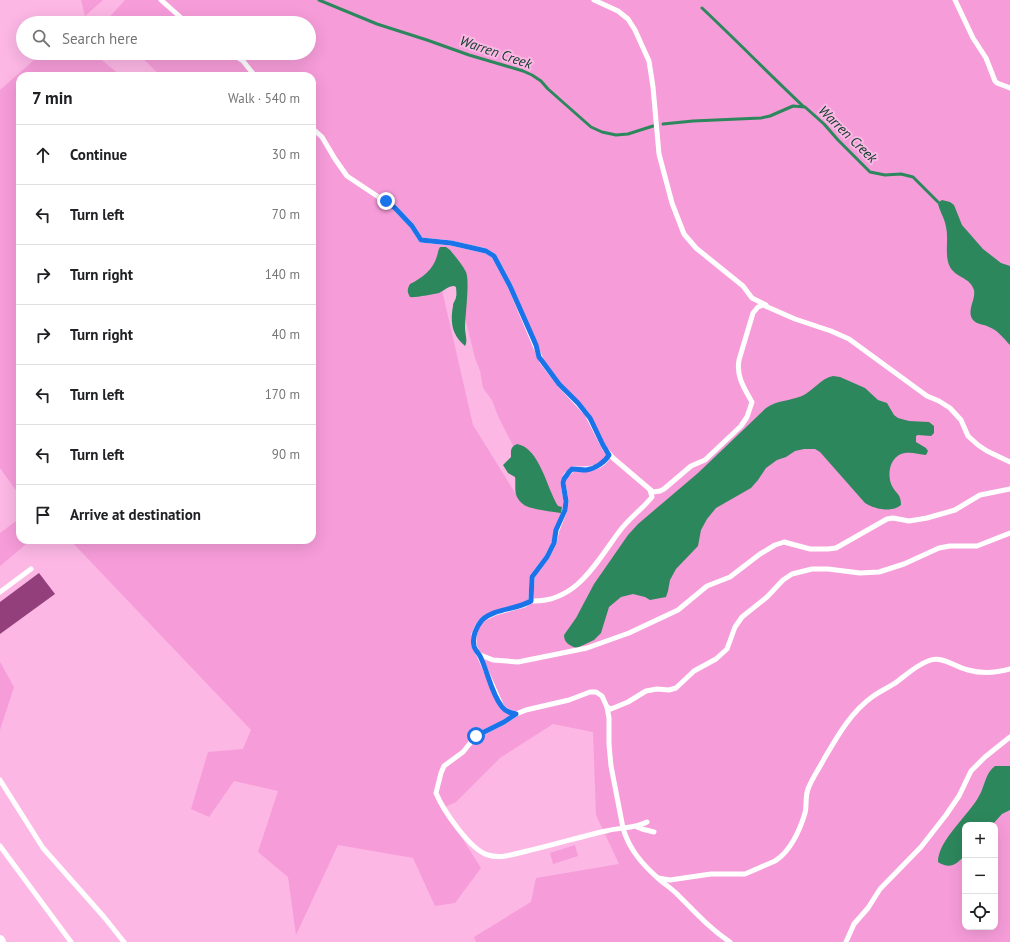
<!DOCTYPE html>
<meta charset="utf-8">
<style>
body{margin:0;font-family:"PT Sans",sans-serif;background:#f6f6f6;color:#202124}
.controls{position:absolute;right:12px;bottom:12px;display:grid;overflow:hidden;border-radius:8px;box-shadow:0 4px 16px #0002}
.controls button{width:36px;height:36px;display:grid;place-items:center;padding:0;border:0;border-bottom:1px solid #e0e0e0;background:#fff;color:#202124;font:20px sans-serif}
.stop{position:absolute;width:12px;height:12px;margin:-9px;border:3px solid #1a73e8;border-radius:50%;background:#fff}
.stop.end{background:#1a73e8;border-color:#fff;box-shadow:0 1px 4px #0008}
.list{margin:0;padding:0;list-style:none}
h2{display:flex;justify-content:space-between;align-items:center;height:52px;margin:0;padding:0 16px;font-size:17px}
h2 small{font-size:13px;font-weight:400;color:#757577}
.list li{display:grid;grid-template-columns:26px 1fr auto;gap:12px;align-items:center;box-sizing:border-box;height:60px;padding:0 16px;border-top:1px solid #e0e0e0}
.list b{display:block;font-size:15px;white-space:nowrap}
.list em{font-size:13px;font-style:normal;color:#757577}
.icon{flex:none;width:22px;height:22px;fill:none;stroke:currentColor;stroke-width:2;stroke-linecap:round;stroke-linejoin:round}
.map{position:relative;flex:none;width:1010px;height:942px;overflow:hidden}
.search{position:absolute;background:#fff;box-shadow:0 4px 16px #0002;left:16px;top:16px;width:300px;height:44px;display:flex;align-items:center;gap:10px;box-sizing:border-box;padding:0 14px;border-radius:22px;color:#757577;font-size:15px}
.panel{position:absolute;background:#fff;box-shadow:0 4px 16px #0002;left:16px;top:72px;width:300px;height:472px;border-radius:12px}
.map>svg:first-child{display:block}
.green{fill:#f69cd9;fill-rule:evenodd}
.water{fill:#2d875d}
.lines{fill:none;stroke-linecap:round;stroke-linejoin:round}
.stream{stroke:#2d875d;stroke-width:3}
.building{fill:#923f7b}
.lane{stroke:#fff;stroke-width:5}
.street{stroke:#fff;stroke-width:10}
.route{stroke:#1a73e8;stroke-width:5}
.labels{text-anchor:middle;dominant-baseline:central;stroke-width:4;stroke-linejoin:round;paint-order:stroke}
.water-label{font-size:14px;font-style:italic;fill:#0a3d27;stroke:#fcb7e5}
</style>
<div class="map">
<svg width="1010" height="942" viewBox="0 0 1010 942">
<rect width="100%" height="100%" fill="#fcb7e5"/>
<g class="green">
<polygon points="81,0 103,0 85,16"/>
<path d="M125,0h885v942h-534l-2,-5 57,-35 5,-24 83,-14 -23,-49 -3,-83 -40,-8 -53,34 -44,44 -13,6 38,60 -26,35 -20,3 -22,-48 -75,-13 -42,90 -8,-58 -30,-25 20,-61 -44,-10 -25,36 -18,-8 17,-57 35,-3 8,-19 -181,-190h242v-464h-151l-24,-23h172v-30h-203l-1,-1zM453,269l22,89 5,13 3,17 9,12 6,16 39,77 -11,12 -4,-1 -49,-79 -31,-135zM965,825h30v102h-30z"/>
<polygon points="42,53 87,53 98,57 121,76 20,76 20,496 0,468 0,90"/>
<polygon points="20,518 20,540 31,540 0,566 0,533"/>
<polygon points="0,662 14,687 0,730"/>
<polygon points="575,845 578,856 553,864 550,853"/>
</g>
<g class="water">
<path d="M942,200l8,2 4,3 8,20 21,24 18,14 9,3v79c-6,-6 -12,-15 -21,-18 -5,-3 -12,-2 -16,-7 -7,-9 3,-20 1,-30 -4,-13 -18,-12 -24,-23 -6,-12 -1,-27 -4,-40 -1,-8 -6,-15 -8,-23l1,-2z"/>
<path d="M440,247h6l4,3c5,6 12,14 16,22 4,10 -1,44 -1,56 0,6 3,13 0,18 -13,-11 -15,-23 -12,-40 0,-4 3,-6 3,-9 1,-3 0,-7 0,-10l-2,-1c-6,0 -9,4 -15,7 -5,1 -25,5 -29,4 -3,-5 -3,-8 0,-13 12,-6 23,-14 27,-28 1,-3 1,-6 3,-9z"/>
<path d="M833,376l7,1 25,11 13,12 9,3 7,12 4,3 11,3 20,1 5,4v7l-3,3 -13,-1 -2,1v6l10,6 2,3 -2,4c-8,-1 -17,-4 -25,-1 -12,5 -14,22 -9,32 5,9 9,8 9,19 -9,8 -27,4 -36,-2l-45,-51 -5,-3h-11l-9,2 -9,6 -9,3 -11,8 -8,12 -7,8 -35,20 -9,11 -6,11 -3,16 -22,23 -6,11 -2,11 -2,6 -16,3 -5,-3 -12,-3 -12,3 -12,10 -8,26 -7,7 -17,8c-7,-2 -13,-5 -13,-13l12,-17 18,-34 34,-49 10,-11 60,-51 68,-65c11,-8 24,-7 36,-12 11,-5 19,-18 31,-20z"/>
<path d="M517,444c23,4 30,45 41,62l4,1 -1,6c-7,-1 -34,-4 -38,-9 -2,-1 -5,-5 -6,-7 -3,-6 -1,-14 -2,-20l-7,-4 -5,-8 8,-8c0,-6 -1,-10 6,-13z"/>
<path d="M995,766h15v44l-8,4 -10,11h-27v30c-8,9 -15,15 -27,7 0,-22 31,-47 41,-66 6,-10 6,-23 16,-30z"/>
</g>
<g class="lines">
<g class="stream">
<polyline points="319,0 377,24 427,40 469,55 523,71 532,75 541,81 548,89 591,127 602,132 616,135 628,134 653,126"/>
<path d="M702,8c34,32 67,66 101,98"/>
<polyline points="663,124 693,121 761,118 770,116 793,106 805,107 824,124 838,140 870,172 885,175 901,174 913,177 938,202"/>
</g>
</g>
<polygon class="building" points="39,573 55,594 0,634 0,602"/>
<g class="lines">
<g class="lane">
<polyline points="161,0 187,23"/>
<polyline points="594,0 618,11 628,19 635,30 649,61 653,87 659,154 672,203 684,234 696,248 743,286 752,298 766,305"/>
<polyline points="955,0 973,38 986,58 995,81 997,83 1010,88"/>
<polyline points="231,53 243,61 255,76"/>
<path d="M312,128l10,9 13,22 12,17 48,32 17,18 9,14 30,3 35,8 8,5 16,30 32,76 17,22 28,30 18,35 8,9 40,34 7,-1 4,-2 27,-23 14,-6 36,-34 6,-9 5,-15c-8,-14 -16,-26 -13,-42l14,-47 5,-6 5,-2 32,14 36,12 18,8 78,57 12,5 11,7 11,12 7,16 10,9 9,6 23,11"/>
<path d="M609,455c-7,15 -22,14 -36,14l-7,6 -2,4 -1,4 3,18 -1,9 -8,20 -3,13 -7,14 -15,20 -1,24 -7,4 -29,8 -12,6 -5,6 -4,9v11l4,9 15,6 25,2 69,-14 42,-15 49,-23 29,-24 23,-9 30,-23 15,-9 9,-3 26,7h18l8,-1 51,-29 6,-1 16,3 18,-3 28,-8 25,-15 30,-6"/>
<polyline points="0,592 31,569"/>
<path d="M531,601c47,2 66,-41 91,-73 9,-11 21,-20 30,-31l-2,-7"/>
<polyline points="479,655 502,707 507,711 516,714"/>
<polyline points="607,707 611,709 628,702 646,691 657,689 669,690 676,688 694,671 716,659 727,649 735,627 742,617 767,597 783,580 792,574 812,569 828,569 860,573 879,572 904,564 939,548 950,546 977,546 1010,533"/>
<polyline points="0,780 43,848 104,917 124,942"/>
<path d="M647,822c-13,7 -27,5 -41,9 -27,6 -53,14 -79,20 -13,3 -26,8 -39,4 -18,-5 -45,-45 -52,-62l5,-20 3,-7 19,-14 13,-16 28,-14 12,-8 10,-4 43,-10 21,-8h6l6,4 5,11 2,11v26l2,22 12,62c6,22 21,38 37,52 6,5 12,9 17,14 17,17 33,35 53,48"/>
<polyline points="637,827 642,829 654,832"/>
<polyline points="0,846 71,942"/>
<path d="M658,878l12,2 41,-6h34l30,-13c15,-9 25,-31 30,-48 2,-8 0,-16 3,-24 4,-11 11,-20 16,-30 13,-22 26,-46 48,-62 8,-6 18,-10 26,-16 9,-7 19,-16 30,-20 15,-6 26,6 40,9 14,4 28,3 42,-1"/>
<polyline points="846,942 854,924 868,908 880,889 921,847 946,815 959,796 971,771 985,757 1010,737"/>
</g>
<polyline class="street" points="0,940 1,942"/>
</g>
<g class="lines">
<path class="route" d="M386,201l9,7 17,18 9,14 30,3 35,8 8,5 16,30 26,59 3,12 20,27 19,19 12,15 13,27 6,10c-4,7 -14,14 -23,15 -5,0 -9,-1 -14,-1l-3,3 -5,7 -1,4 3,18 -1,9 -9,20 -2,13 -7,14 -15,20 -1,24c-15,9 -36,7 -49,19 -6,7 -10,17 -8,26 1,4 4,7 6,10 8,16 11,37 22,51 4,5 9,6 14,7l-12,8 -28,14"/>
</g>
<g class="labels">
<g class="water-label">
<text transform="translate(496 52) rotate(19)">Warren Creek</text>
<text transform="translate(848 134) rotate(44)">Warren Creek</text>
</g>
</g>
</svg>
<div class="controls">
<button>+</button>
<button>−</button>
<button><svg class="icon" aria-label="locate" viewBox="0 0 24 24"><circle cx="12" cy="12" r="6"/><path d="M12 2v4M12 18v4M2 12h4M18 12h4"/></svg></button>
</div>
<div class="stop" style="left:476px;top:736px"></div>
<div class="stop end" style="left:386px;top:201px"></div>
<div class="search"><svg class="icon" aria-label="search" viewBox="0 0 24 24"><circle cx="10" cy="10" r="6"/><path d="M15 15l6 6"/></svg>Search here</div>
<section class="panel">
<h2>7 min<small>Walk · 540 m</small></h2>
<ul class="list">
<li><svg class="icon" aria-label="ahead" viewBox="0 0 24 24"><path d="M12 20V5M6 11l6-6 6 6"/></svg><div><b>Continue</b></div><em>30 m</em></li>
<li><svg class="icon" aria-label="left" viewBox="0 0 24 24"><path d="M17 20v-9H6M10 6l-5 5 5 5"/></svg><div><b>Turn left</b></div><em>70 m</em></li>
<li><svg class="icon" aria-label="right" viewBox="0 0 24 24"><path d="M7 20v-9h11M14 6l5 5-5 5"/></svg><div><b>Turn right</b></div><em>140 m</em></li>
<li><svg class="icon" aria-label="right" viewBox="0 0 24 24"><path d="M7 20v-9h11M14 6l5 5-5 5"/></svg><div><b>Turn right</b></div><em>40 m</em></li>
<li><svg class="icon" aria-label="left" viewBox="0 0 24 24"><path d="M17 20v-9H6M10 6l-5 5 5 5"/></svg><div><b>Turn left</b></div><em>170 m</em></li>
<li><svg class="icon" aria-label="left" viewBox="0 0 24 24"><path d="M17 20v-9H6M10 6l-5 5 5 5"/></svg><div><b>Turn left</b></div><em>90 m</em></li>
<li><svg class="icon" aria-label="arrive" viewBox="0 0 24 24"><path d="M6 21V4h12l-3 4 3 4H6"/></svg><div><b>Arrive at destination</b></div></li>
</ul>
</section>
</div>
